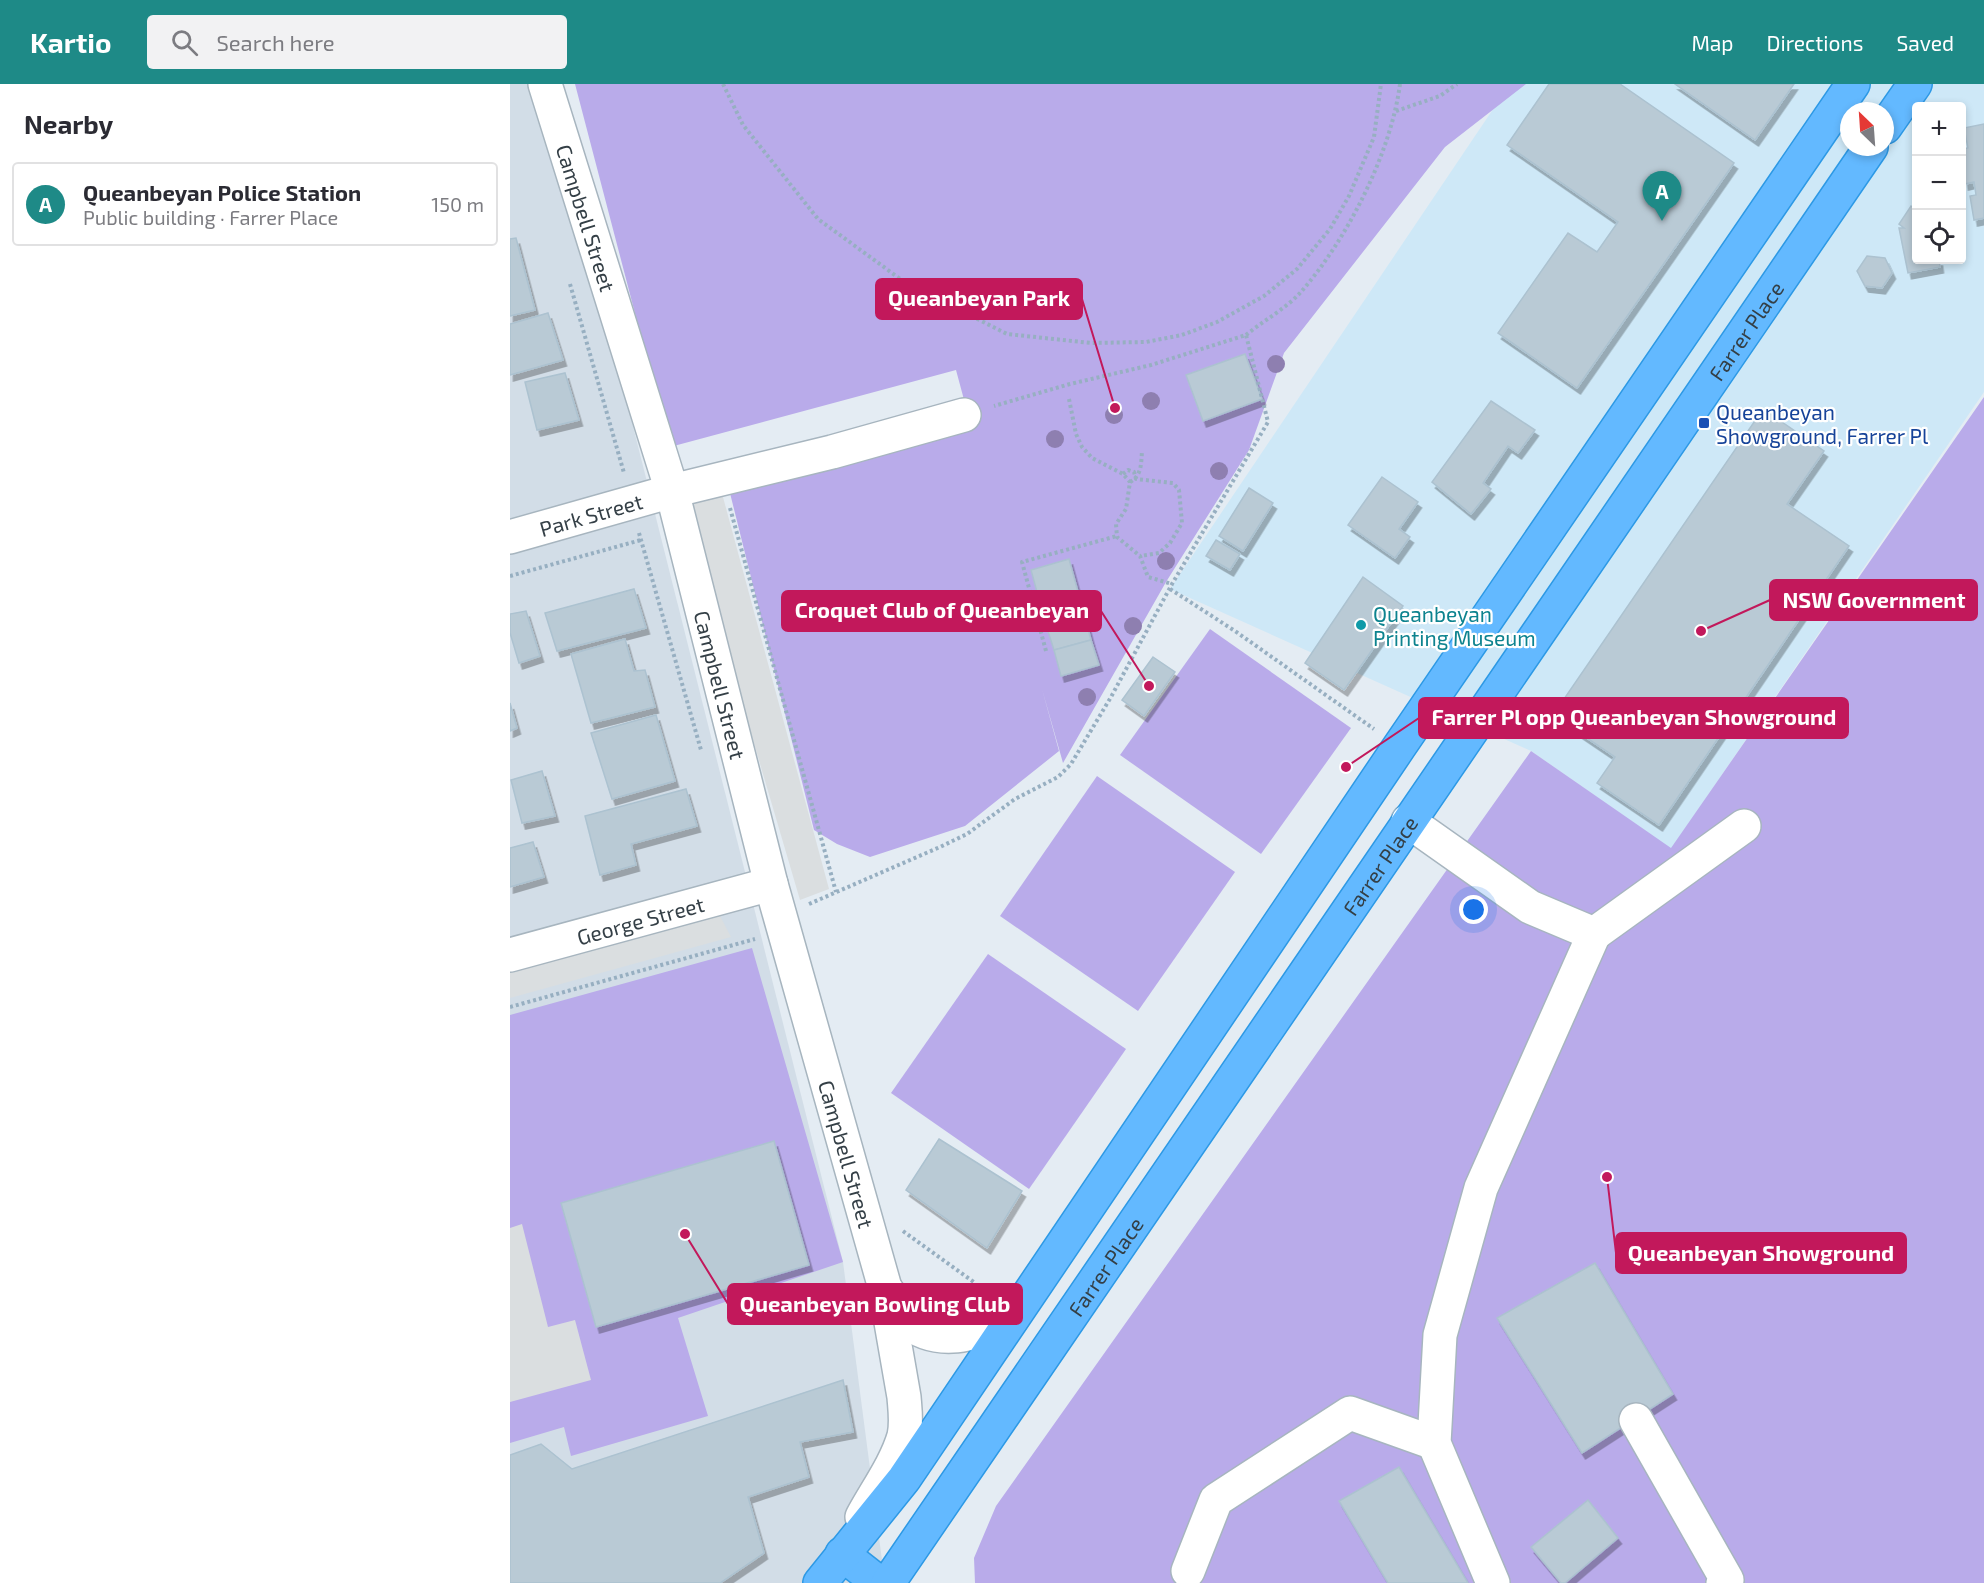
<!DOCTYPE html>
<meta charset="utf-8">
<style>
body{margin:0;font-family:"Exo 2",sans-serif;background:#f2f2f3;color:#2b2b33}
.controls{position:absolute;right:18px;top:18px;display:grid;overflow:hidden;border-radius:6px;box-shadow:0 3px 9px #0003}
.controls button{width:54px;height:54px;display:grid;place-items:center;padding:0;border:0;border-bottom:2px solid #e1e1e2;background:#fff;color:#2b2b33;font:30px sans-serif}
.compass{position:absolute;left:1330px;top:18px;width:54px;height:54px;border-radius:50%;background:#fff;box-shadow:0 3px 9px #0003;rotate:335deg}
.you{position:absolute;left:964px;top:826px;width:21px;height:21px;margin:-15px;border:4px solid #fff;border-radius:50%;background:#1a73e8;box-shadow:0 0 0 9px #1a73e833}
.badge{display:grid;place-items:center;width:39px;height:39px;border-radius:50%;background:#1e8a87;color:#fff;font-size:20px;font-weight:700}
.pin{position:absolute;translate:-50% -50px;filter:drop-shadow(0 2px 3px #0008)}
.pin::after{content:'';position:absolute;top:32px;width:21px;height:18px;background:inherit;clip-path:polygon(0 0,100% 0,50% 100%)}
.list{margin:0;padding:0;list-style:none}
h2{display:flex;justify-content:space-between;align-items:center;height:78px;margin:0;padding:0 24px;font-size:26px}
h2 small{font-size:20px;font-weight:400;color:#7c7c81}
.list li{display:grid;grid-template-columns:39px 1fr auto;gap:18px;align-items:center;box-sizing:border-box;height:84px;margin:0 12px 12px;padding:0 12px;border:2px solid #e1e1e2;border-radius:6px}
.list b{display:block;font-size:22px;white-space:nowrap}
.list p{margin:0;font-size:20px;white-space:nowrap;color:#7c7c81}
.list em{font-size:20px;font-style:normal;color:#7c7c81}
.icon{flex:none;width:33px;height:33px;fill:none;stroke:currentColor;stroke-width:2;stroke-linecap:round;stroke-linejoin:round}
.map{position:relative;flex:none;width:1474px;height:1499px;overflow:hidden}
header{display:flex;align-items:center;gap:36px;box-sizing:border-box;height:84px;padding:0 30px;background:#1e8a87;color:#fff}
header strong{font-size:28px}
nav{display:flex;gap:33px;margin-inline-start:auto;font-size:21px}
.search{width:420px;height:54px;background:#f2f2f3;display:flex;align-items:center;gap:15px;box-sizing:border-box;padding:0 21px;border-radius:6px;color:#7c7c81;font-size:22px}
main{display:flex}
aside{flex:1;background:#fff}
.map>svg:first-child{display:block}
.residential{fill:#d2dde7}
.commercial{fill:#cee8f7;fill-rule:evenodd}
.green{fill:#b9abea}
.parking{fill:#dadee0}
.building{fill:#b9cad5;stroke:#acc2d0;stroke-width:1.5;filter:url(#shadow)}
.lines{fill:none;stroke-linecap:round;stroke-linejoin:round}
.minor-casing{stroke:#a7b5bf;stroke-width:36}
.highway-casing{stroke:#2d99e5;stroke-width:36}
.path{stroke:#97afc1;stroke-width:4;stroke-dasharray:3 3;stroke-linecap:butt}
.minor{stroke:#fff;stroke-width:33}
.highway{stroke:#63b9ff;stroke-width:33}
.tree{fill:#8e7fb0}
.transit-dot{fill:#1a4fb4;stroke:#fff;stroke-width:2}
.culture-dot{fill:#0f9aa8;stroke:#fff;stroke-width:2}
.labels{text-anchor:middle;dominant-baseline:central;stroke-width:4.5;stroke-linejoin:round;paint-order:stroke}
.street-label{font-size:21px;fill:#343f46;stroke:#fff}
.transit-label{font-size:21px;fill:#164399;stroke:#fff;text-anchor:start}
.culture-label{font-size:21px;fill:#0d838f;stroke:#fff;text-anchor:start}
.leader{fill:none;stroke:#c2185b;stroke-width:2}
.callout-dot{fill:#c2185b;stroke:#fff;stroke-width:2}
.callout{fill:#c2185b;stroke:#c2185b;stroke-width:2}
.callout-label{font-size:22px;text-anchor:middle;font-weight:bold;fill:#fff}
</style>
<header>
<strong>Kartio</strong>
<div class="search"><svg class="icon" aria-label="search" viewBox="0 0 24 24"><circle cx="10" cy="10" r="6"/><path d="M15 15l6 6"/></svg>Search here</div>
<nav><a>Map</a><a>Directions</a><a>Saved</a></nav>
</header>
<main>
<aside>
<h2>Nearby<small></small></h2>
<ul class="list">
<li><span class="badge">A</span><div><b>Queanbeyan Police Station</b><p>Public building · Farrer Place</p></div><em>150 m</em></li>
</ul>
</aside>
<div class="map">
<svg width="1474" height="1499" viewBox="0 0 1474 1499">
<defs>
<filter id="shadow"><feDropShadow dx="3.5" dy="6" stdDeviation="0" flood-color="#0004"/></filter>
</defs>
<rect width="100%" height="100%" fill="#e4ecf3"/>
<polygon class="residential" points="0,0 37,0 333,1178 375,1499 0,1499"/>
<path class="commercial" d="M1000,0h474v308l-313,457 -140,-98 -361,-162zM1406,22h46v154h-46zM1339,27h36v36h-36z"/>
<g class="green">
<polygon points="65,0 1016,0 935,63 774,269 739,366 656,498 553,679 532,605 549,667 455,742 360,773 327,760 304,746 218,401 460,338 446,286 160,363"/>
<polygon points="1474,313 1474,1499 465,1499 464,1474 486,1422 1021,667 1161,764"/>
<polygon points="700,545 841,644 751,770 610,671"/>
<polygon points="587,692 725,788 628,927 490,832"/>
<polygon points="242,864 333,1178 168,1234 198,1332 61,1372 54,1343 0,1359 0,931"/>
<polygon points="478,870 616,965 519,1105 381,1009"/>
</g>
<g class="parking">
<polygon points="210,402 319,805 290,816 226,598 175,413"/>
<polygon points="209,830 221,853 0,914 0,889"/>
<polygon points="12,1140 38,1243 65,1236 81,1296 0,1318 0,1144"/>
</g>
<g class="building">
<polygon points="1039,0 1110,0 1224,79 1067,304 988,249 1058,149 1087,168 1108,138 997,61"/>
<polygon points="1165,0 1284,0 1245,56"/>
<polygon points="1474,40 1474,134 1464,136 1460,112 1466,111 1464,98 1455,100 1452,79 1452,65 1458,64 1454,44"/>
<polygon points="1401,122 1406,126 1406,176 1429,176 1430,183 1398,189 1389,144 1394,144 1389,140"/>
<polygon points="6,154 25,226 0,232 0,155"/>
<polygon points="1357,172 1375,174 1382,189 1372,204 1355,202 1347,187"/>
<polygon points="38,229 53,276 0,291 0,240"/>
<polygon points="735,270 752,315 693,337 676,291"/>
<polygon points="55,289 69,336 27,346 15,298"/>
<polygon points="981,317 1025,346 1008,369 998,362 973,399 981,405 961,430 922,398"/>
<polygon points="1253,325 1314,367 1277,420 1339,462 1149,741 1087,699 1105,673 1043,631"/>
<polygon points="872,393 908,418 889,445 900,453 885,474 838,441"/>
<polygon points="739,404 763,419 733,467 709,452"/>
<polygon points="706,456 730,470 720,486 696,472"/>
<polygon points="559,475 574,530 536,541 521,486"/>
<polygon points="853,493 893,522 834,606 795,579"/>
<polygon points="124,505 136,544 47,567 35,529"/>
<polygon points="16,527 30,572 9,579 0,549 0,530"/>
<polygon points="574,530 581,556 544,566 536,541"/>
<polygon points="115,555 124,587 135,586 145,623 81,639 61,570"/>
<polygon points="581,556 589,581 551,592 544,566"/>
<polygon points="643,573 665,588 634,632 612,616"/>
<polygon points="0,619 7,644 0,647"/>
<polygon points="146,631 165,697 102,715 81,649"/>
<polygon points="32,687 45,732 12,739 1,696"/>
<polygon points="176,705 187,742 121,760 126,781 90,791 75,732"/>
<polygon points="23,758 34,793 0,803 0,764"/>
<polygon points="429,1055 512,1107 477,1164 396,1106"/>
<polygon points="264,1057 299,1181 86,1243 51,1119"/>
<polygon points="1085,1179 1163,1310 1072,1369 987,1234"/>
<polygon points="333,1296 343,1348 290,1358 299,1393 238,1413 254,1469 210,1499 0,1499 0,1371 31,1360 62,1385"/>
<polygon points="889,1383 958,1499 878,1499 829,1417"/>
<polygon points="1078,1416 1108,1454 1055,1499 1051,1499 1021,1463"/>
</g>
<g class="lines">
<g class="minor-casing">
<g id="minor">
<path id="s1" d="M35,0l127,407 99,393 114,404 19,109c1,13 3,26 0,39 -8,28 -28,55 -42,81"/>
<path id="s2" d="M0,453l162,-46 160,-39 132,-37"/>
<polyline points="898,737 1020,823 1084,850 971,1104 930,1251 924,1359 983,1499"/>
<polyline points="1084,850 1234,742"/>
<path id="s3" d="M0,871l261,-71"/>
<path d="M378,1208c5,9 10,21 17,28 32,28 71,14 106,0"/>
<polyline points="1126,1336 1217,1496 1213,1499"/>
<polyline points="678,1487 706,1416 840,1329 924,1359"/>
</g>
</g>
<g class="highway-casing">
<g id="highway">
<polyline points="1375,43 1405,0"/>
<polyline points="332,1470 369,1499"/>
<polyline points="310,1499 394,1395 889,663 1343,0"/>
<path id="s4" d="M378,1499l983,-1436"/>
</g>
</g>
<g class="path">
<polyline points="213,0 233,41 308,135 393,197 497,250 581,259 636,258 672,251 707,238 754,212 787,185 820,145 839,112 864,53 871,0"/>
<polyline points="886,27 930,12 947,0"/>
<polyline points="60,200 114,389"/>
<path d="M736,251c17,-14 39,-26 54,-42 47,-53 91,-140 100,-209"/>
<polyline points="559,315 566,350 572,363 582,374 613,390 620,398 616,425 606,440 607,453 630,472 638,493 662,500"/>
<polyline points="613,390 618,386 624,388 626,395 663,399 669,406 672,439 660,459 649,469 630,472"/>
<path d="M620,398c12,-7 11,-18 12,-31"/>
<polyline points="220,424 326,808"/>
<polyline points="129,449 191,666"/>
<polyline points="0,492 131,456"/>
<polyline points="660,505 725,547 864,645"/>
<polyline points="536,567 512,478 607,452"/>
<polyline points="299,820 430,763 457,750 505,715 548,693 561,680 601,613 662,500 758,338 736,251 641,281 560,300 484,322"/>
<polyline points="0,923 245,855"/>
<polyline points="393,1147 465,1199"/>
</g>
<use href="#minor" class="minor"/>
<use href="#highway" class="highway"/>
</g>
<g class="tree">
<circle cx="766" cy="280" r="9"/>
<circle cx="641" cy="317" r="9"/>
<circle cx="604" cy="331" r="9"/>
<circle cx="545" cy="355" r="9"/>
<circle cx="709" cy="387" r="9"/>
<circle cx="656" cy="477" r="9"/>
<circle cx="623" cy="542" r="9"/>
<circle cx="577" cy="613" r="9"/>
</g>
<rect class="transit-dot" x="1188" y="333" width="12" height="12" rx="3"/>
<circle class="culture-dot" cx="851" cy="541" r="6"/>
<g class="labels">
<g class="street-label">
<text stroke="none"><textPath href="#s1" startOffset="140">Campbell Street</textPath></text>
<text stroke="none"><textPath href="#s4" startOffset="1518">Farrer Place</textPath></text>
<text stroke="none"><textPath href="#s2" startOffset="84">Park Street</textPath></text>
<text stroke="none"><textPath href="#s1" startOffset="626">Campbell Street</textPath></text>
<text stroke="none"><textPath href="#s4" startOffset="870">Farrer Place</textPath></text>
<text stroke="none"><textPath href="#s3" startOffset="135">George Street</textPath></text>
<text stroke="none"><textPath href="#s1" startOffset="1112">Campbell Street</textPath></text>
<text stroke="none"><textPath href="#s4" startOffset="384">Farrer Place</textPath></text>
</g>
<g class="transit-label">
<text x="1206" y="327">Queanbeyan<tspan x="1206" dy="24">Showground, Farrer Pl</tspan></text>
</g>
<g class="culture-label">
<text x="863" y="529">Queanbeyan<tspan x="863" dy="24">Printing Museum</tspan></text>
</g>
</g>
<path class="leader" d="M605 324L572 215M1191 547L1260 516M639 602L591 527M836 683L909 634M1097 1093L1106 1169M175 1150L218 1220"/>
<g class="callout-dot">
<circle cx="605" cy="324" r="6"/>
<circle cx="1191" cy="547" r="6"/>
<circle cx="639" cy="602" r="6"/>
<circle cx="836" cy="683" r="6"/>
<circle cx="1097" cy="1093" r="6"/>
<circle cx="175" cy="1150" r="6"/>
</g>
<g class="callout">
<rect x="366" y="195" width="206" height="40" rx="6"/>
<rect x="1260" y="496" width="207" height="40" rx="6"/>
<rect x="272" y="507" width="319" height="40" rx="6"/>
<rect x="909" y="614" width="429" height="40" rx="6"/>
<rect x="1106" y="1149" width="290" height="40" rx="6"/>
<rect x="218" y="1200" width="294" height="40" rx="6"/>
</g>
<g class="callout-label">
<text x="469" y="222">Queanbeyan Park</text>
<text x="1364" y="524">NSW Government</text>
<text x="432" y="534">Croquet Club of Queanbeyan</text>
<text x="1124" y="641">Farrer Pl opp Queanbeyan Showground</text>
<text x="1251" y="1177">Queanbeyan Showground</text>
<text x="365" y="1228">Queanbeyan Bowling Club</text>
</g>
</svg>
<div class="controls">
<button>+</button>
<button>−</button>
<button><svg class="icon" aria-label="locate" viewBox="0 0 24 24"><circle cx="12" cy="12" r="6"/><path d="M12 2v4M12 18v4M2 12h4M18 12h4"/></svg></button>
</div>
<svg class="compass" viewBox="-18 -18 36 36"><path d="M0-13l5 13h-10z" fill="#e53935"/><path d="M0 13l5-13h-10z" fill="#7c7c81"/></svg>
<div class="you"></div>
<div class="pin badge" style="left:1152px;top:137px">A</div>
</div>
</main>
